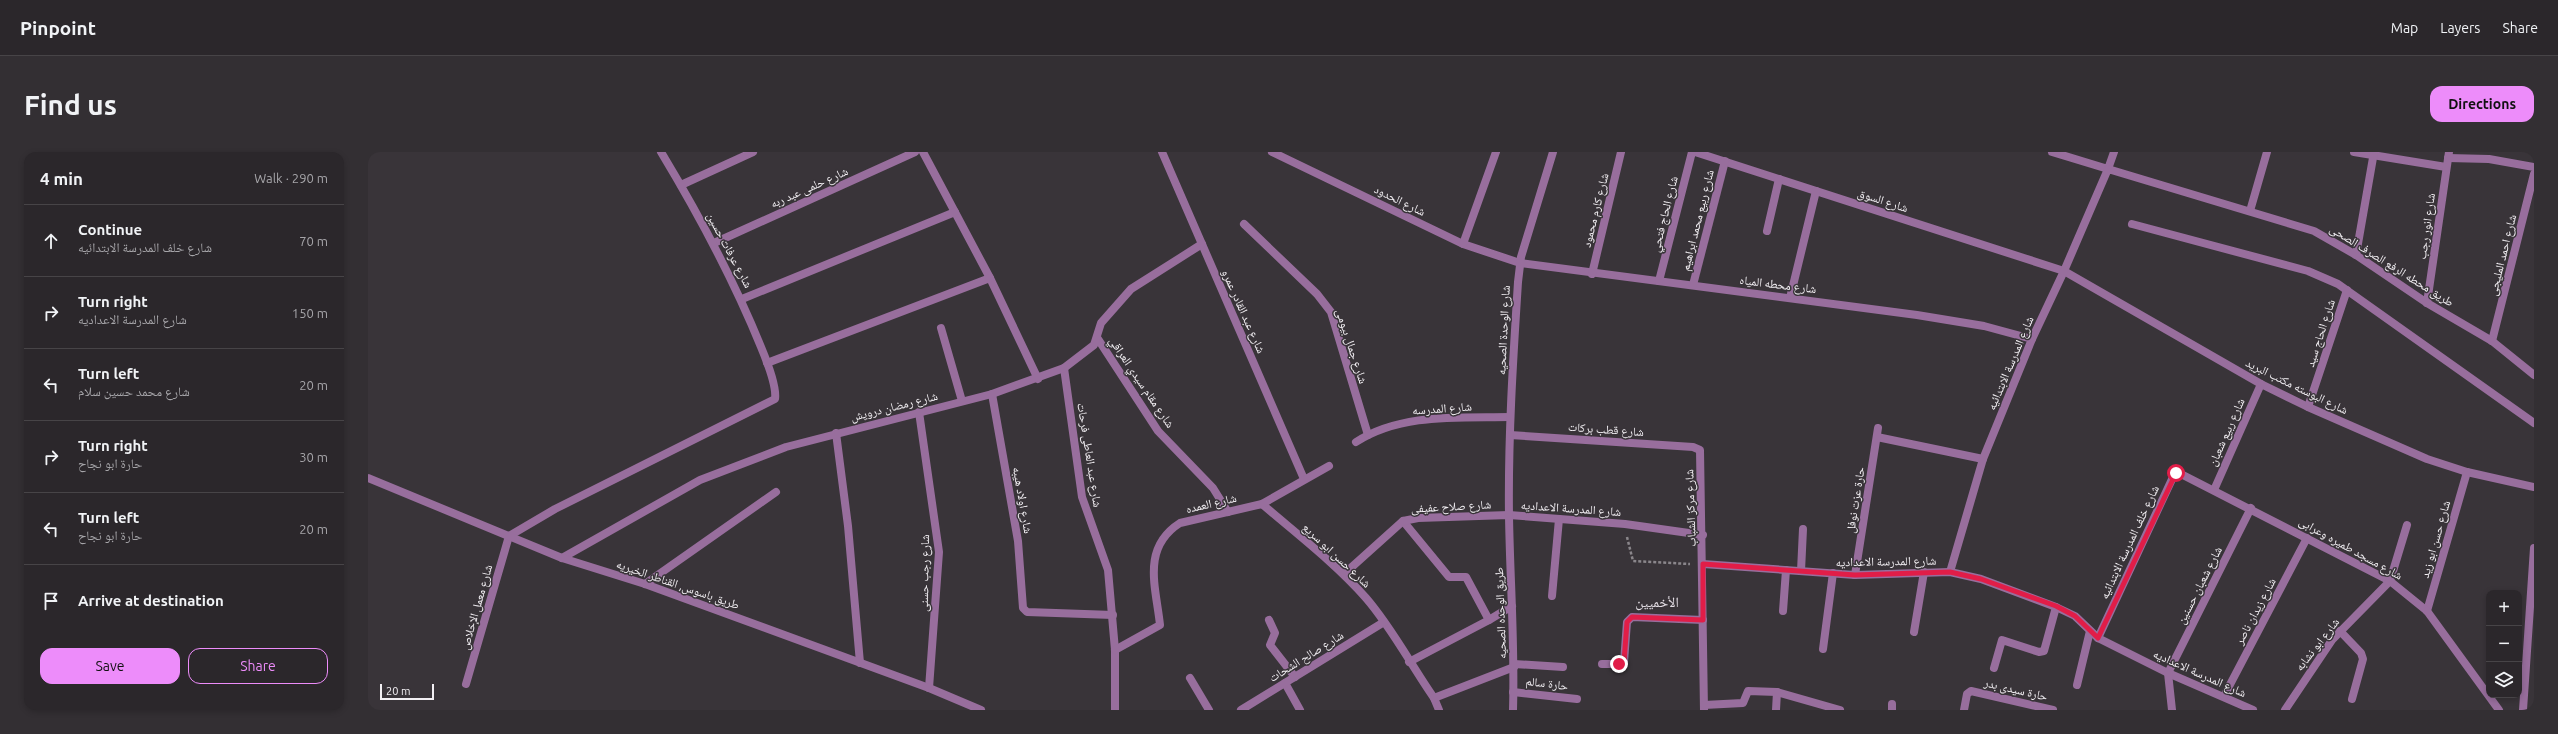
<!DOCTYPE html>
<meta charset="utf-8">
<style>
body{margin:0;font-family:Ubuntu,"Noto Naskh Arabic",sans-serif;background:#332f33;color:#f1f3f6}
.controls{position:absolute;right:12px;bottom:12px;display:grid;overflow:hidden;border-radius:8px;box-shadow:0 2px 6px #0003}
.controls button{width:36px;height:36px;display:grid;place-items:center;padding:0;border:0;border-bottom:1px solid #474447;background:#2b272b;color:#f1f3f6;font:20px sans-serif}
.scale{position:absolute;left:12px;bottom:10px;width:54px;box-sizing:border-box;padding-left:4px;border:2px solid #f2eff3;border-top:0;font-size:11px;line-height:14px;white-space:nowrap;color:#f2eff3;-webkit-text-stroke:3px #393439;paint-order:stroke}
.stop{position:absolute;width:12px;height:12px;margin:-9px;border:3px solid #e11d48;border-radius:50%;background:#fff}
.stop.end{background:#e11d48;border-color:#fff;box-shadow:0 1px 4px #0008}
.list{margin:0;padding:0;list-style:none}
h2{display:flex;justify-content:space-between;align-items:center;height:52px;margin:0;padding:0 16px;font-size:17px}
h2 small{font-size:13px;font-weight:400;color:#a6a5a9}
.list li{display:grid;grid-template-columns:26px 1fr auto;gap:12px;align-items:center;box-sizing:border-box;height:72px;padding:0 16px;border-top:1px solid #474447}
.list b{display:block;font-size:15px;white-space:nowrap}
.list p{margin:0;font-size:13px;white-space:nowrap;color:#a6a5a9}
.list em{font-size:13px;font-style:normal;color:#a6a5a9}
.actions{display:flex;gap:8px;padding:12px 16px}
.actions a{flex:1;padding:9px 0;border:1px solid #ed8cfa;border-radius:12px;text-align:center;font-size:14px;color:#ed8cfa}
.actions .main{background:#ed8cfa;color:#111}
.icon{flex:none;width:22px;height:22px;fill:none;stroke:currentColor;stroke-width:2;stroke-linecap:round;stroke-linejoin:round}
.map{position:relative;flex:none;width:2166px;height:558px;overflow:hidden;border-radius:12px}
header{display:flex;align-items:center;gap:24px;box-sizing:border-box;height:56px;padding:0 20px;background:#2b272b;border-bottom:1px solid #474447}
header strong{font-size:19px}
nav{display:flex;gap:22px;margin-inline-start:auto;font-size:14px}
.intro{display:flex;align-items:center;justify-content:space-between;box-sizing:border-box;height:96px;padding:0 24px}
h1{margin:0;font-size:28px}
.button{padding:10px 18px;border-radius:12px;background:#ed8cfa;color:#111;font-size:14px;font-weight:700}
main{display:flex;gap:24px;padding:0 24px}
aside{flex:1;background:#2b272b;border-radius:12px;box-shadow:0 2px 6px #0003}
.map>svg:first-child{display:block}
.lines{fill:none;stroke-linecap:round;stroke-linejoin:round}
.path{stroke:#8a868b;stroke-width:2.5;stroke-dasharray:3 2;stroke-linecap:butt}
.minor{stroke:#986e9d;stroke-width:8}
.tertiary{stroke:#986e9d;stroke-width:8}
.route{stroke:#e11d48;stroke-width:5}
.labels{text-anchor:middle;dominant-baseline:central;stroke-width:3;stroke-linejoin:round;paint-order:stroke}
.street-label{font-size:12px;fill:#f2eff3;stroke:#393439}
.quarter-label{font-size:14px;fill:#e2dce3;stroke:#393439}
</style>
<header>
<strong>Pinpoint</strong>
<nav><a>Map</a><a>Layers</a><a>Share</a></nav>
</header>
<div class="intro"><h1>Find us</h1><a class="button">Directions</a></div>
<main>
<aside>
<h2>4 min<small>Walk · 290 m</small></h2>
<ul class="list">
<li><svg class="icon" aria-label="ahead" viewBox="0 0 24 24"><path d="M12 20V5M6 11l6-6 6 6"/></svg><div><b>Continue</b><p>شارع خلف المدرسة الابتدائيه</p></div><em>70 m</em></li>
<li><svg class="icon" aria-label="right" viewBox="0 0 24 24"><path d="M7 20v-9h11M14 6l5 5-5 5"/></svg><div><b>Turn right</b><p>شارع المدرسة الاعداديه</p></div><em>150 m</em></li>
<li><svg class="icon" aria-label="left" viewBox="0 0 24 24"><path d="M17 20v-9H6M10 6l-5 5 5 5"/></svg><div><b>Turn left</b><p>شارع محمد حسين سلام</p></div><em>20 m</em></li>
<li><svg class="icon" aria-label="right" viewBox="0 0 24 24"><path d="M7 20v-9h11M14 6l5 5-5 5"/></svg><div><b>Turn right</b><p>حارة ابو نجاح</p></div><em>30 m</em></li>
<li><svg class="icon" aria-label="left" viewBox="0 0 24 24"><path d="M17 20v-9H6M10 6l-5 5 5 5"/></svg><div><b>Turn left</b><p>حارة ابو نجاح</p></div><em>20 m</em></li>
<li><svg class="icon" aria-label="arrive" viewBox="0 0 24 24"><path d="M6 21V4h12l-3 4 3 4H6"/></svg><div><b>Arrive at destination</b></div></li>
</ul>
<div class="actions"><a class="main">Save</a><a>Share</a></div>
</aside>
<div class="map">
<svg width="2166" height="558" viewBox="0 0 2166 558">
<rect width="100%" height="100%" fill="#393439"/>
<g class="lines">
<polyline class="path" points="1259,385 1265,409 1322,412"/>
<g class="minor">
<polyline points="555,0 622,126 670,227"/>
<polyline points="794,0 936,327"/>
<polyline points="904,0 1095,92 1152,111 1549,163 1616,174 1664,187"/>
<polyline points="1327,0 1696,119 1893,232 1940,255 2059,307 2099,320 2166,335"/>
<polyline points="1684,0 1740,17 1746,0"/>
<polyline points="1986,0 2078,15"/>
<polyline points="2080,6 2121,7 2166,15"/>
<polyline points="313,33 385,0"/>
<polyline points="1882,59 1899,0"/>
<polyline points="876,72 949,142 963,160 1000,283"/>
<polyline points="1764,72 1940,119 1970,132 2166,271"/>
<polyline points="1399,79 1411,27"/>
<polyline points="346,91 547,0"/>
<polyline points="1095,92 1128,0"/>
<polyline points="1988,103 2006,0"/>
<polyline points="1224,122 1253,0"/>
<polyline points="1291,129 1324,0"/>
<polyline points="1325,133 1357,9"/>
<polyline points="1422,146 1448,39"/>
<polyline points="374,147 587,60"/>
<polyline points="2059,151 2081,0"/>
<polyline points="573,176 594,249"/>
<polyline points="730,187 790,279 845,336 860,360"/>
<polyline points="2124,189 2166,22"/>
<polyline points="399,211 622,126"/>
<polyline points="696,216 714,345 740,418 747,498 747,558"/>
<polyline points="624,242 650,389 655,456 659,460 745,463"/>
<polyline points="1940,255 1979,138"/>
<polyline points="551,260 571,400 561,536"/>
<polyline points="468,281 480,374 492,511"/>
<polyline points="1142,283 1325,295 1332,298 1336,558"/>
<polyline points="1509,285 1615,307"/>
<path d="M988,290c45,-29 102,-24 154,-25"/>
<polyline points="1846,338 1893,232"/>
<path d="M894,352c35,30 73,59 104,94 26,30 45,67 68,100l5,12"/>
<polyline points="1035,369 1081,425 1098,425 1121,468"/>
<polyline points="194,406 332,328 418,295 624,242 696,216 726,193 733,171 763,137 834,92"/>
<polyline points="1335,412 1487,423 1582,420 1613,427 1688,455 1707,464 1730,486 1800,521 1885,558"/>
<polyline points="1433,419 1435,377"/>
<polyline points="1582,420 1615,307 1664,187 1696,119 1740,17 1946,79 1988,103 2059,151 2124,189 2166,223"/>
<polyline points="976,422 1035,369 1050,366 1141,363 1257,372 1335,383"/>
<polyline points="1487,423 1510,276"/>
<polyline points="277,432 408,340"/>
<polyline points="1184,444 1191,367"/>
<polyline points="1415,459 1418,418"/>
<polyline points="2059,459 2099,320"/>
<polyline points="901,468 907,481 902,493 927,525"/>
<polyline points="1972,479 1993,501 1995,507 1984,547"/>
<polyline points="1546,480 1556,420"/>
<polyline points="1730,486 1806,323 1811,321 2022,429 2059,459 2131,558"/>
<polyline points="1455,497 1465,421"/>
<path d="M747,498l45,-25c-4,-38 -19,-77 20,-102l82,-19 67,-38"/>
<polyline points="1041,510 1121,468 1144,454"/>
<polyline points="1146,512 1195,515"/>
<polyline points="1234,512 1251,512 1256,510 1259,470 1264,465 1335,468"/>
<polyline points="1626,516 1634,488 1671,500 1676,499 1688,455"/>
<polyline points="822,526 841,558"/>
<polyline points="917,531 932,558"/>
<path d="M98,532l43,-148 46,-27 220,-110c2,-13 -9,-40 -14,-52 -28,-69 -62,-132 -100,-195"/>
<polyline points="1709,533 1722,479"/>
<polyline points="1145,540 1209,547"/>
<polyline points="1856,544 1939,386"/>
<polyline points="1066,546 1146,515"/>
<polyline points="1336,553 1375,551 1380,539 1409,540 1472,558"/>
<polyline points="873,558 1016,470"/>
<path d="M1145,558c2,-65 -3,-130 -4,-194 -1,-78 4,-156 9,-234l3,-25 32,-105"/>
<polyline points="1408,558 1409,540"/>
<polyline points="1524,558 1524,552"/>
<polyline points="1596,558 1599,542 1603,539 1685,558"/>
<polyline points="1804,558 1800,521 1883,356"/>
<polyline points="1917,558 1964,488 2022,429 2039,373"/>
<polyline points="2155,558 2166,396"/>
</g>
<polyline class="tertiary" points="0,326 194,406 277,432 561,536 613,558"/>
</g>
<g class="lines">
<polyline class="route" points="1251,512 1256,510 1259,470 1264,465 1335,468 1335,412 1487,423 1582,420 1613,427 1688,454 1707,464 1730,486 1808,321"/>
</g>
<g class="labels">
<g class="street-label">
<text transform="translate(441 35) rotate(-24)">شارع حلمى عبد ربه</text>
<text transform="translate(1032 48) rotate(26)">شارع الحدود</text>
<text transform="translate(1515 48) rotate(18)">شارع السوق</text>
<text transform="translate(1227 58) rotate(-76)">شارع كارم محمود</text>
<text transform="translate(1296 62) rotate(-76)">شارع الحاج فتحي</text>
<text transform="translate(1329 68) rotate(-76)">شارع ربيع محمد ابراهيم</text>
<text transform="translate(2058 74) rotate(-82)">شارع انور رجب</text>
<text transform="translate(362 98) rotate(62)">شارع عرفات حسين</text>
<text transform="translate(2134 103) rotate(-76)">شارع احمد المليجى</text>
<text transform="translate(2024 113) rotate(32)">طريق محطه الرفع الصرف الصحى</text>
<text transform="translate(1410 132) rotate(7)">شارع محطه المياه</text>
<text transform="translate(876 159) rotate(66)">شارع عبد القادر عمرو</text>
<text transform="translate(1135 178) rotate(-87)">شارع الوحدة الصحيه</text>
<text transform="translate(1952 181) rotate(-72)">شارع الحاج سيد</text>
<text transform="translate(984 194) rotate(72)">شارع جمال بيومى</text>
<text transform="translate(1642 211) rotate(-67)">شارع المدرسة الابتدائيه</text>
<text transform="translate(774 230) rotate(56)">شارع مقام سيدي العراقي</text>
<text transform="translate(1929 234) rotate(26)">شارع البوسته مكتب البريد</text>
<text transform="translate(526 254) rotate(-14)">شارع رمضان درويش</text>
<text transform="translate(1074 256) rotate(-4)">شارع المدرسه</text>
<text transform="translate(1238 277) rotate(4)">شارع قطب بركات</text>
<text transform="translate(1858 280) rotate(-66)">شارع ربيع شعبان</text>
<text transform="translate(722 303) rotate(81)">شارع عبد العاطى فرحات</text>
<text transform="translate(655 348) rotate(80)">شارع اولاد هيبه</text>
<text transform="translate(1487 348) rotate(-81)">حارة عزت نوفل</text>
<text transform="translate(843 351) rotate(-13)">شارع العمده</text>
<text transform="translate(1083 354) rotate(-3)">شارع صلاح عفيفى</text>
<text transform="translate(1203 356) rotate(4)">شارع المدرسة الاعداديه</text>
<text transform="translate(1322 356) rotate(-92)">شارع مركز الشباب</text>
<text transform="translate(2067 387) rotate(-74)">شارع حسن ابو زيد</text>
<text transform="translate(1761 390) rotate(-65)">شارع خلف المدرسة الابتدائيه</text>
<text transform="translate(1983 396) rotate(29)">شارع مسجد طميره وعرابى</text>
<text transform="translate(969 403) rotate(43)">شارع حسن ابو سريع</text>
<text transform="translate(1518 409) rotate(-1)">شارع المدرسة الاعداديه</text>
<text transform="translate(556 421) rotate(-89)">شارع رجب حسنى</text>
<text transform="translate(310 432) rotate(19)">طريق باسوس, القناطر الخيريه</text>
<text transform="translate(1831 433) rotate(-63)">شارع شعبان حسنين</text>
<text transform="translate(108 455) rotate(-74)">شارع معمل الإخلاص</text>
<text transform="translate(1887 459) rotate(-62)">شارع زيدان ناصر</text>
<text transform="translate(1132 461) rotate(-92)">طريق الوحده الصحيه</text>
<text transform="translate(1949 492) rotate(-52)">شارع ابو نشابه</text>
<text transform="translate(938 504) rotate(-32)">شارع صالح الشحات</text>
<text transform="translate(1832 521) rotate(24)">شارع المدرسة الاعداديه</text>
<text transform="translate(1179 531) rotate(7)">حارة سالم</text>
<text transform="translate(1648 537) rotate(13)">حارة سيدى بدر</text>
</g>
<g class="quarter-label">
<text x="1289" y="450">الأخميين</text>
</g>
</g>
</svg>
<div class="controls">
<button>+</button>
<button>−</button>
<button><svg class="icon" aria-label="layers" viewBox="0 0 24 24"><path d="M12 4l9 5-9 5-9-5zM3 14l9 5 9-5"/></svg></button>
</div>
<div class="scale">20 m</div>
<div class="stop" style="left:1808px;top:321px"></div>
<div class="stop end" style="left:1251px;top:512px"></div>
</div>
</main>
